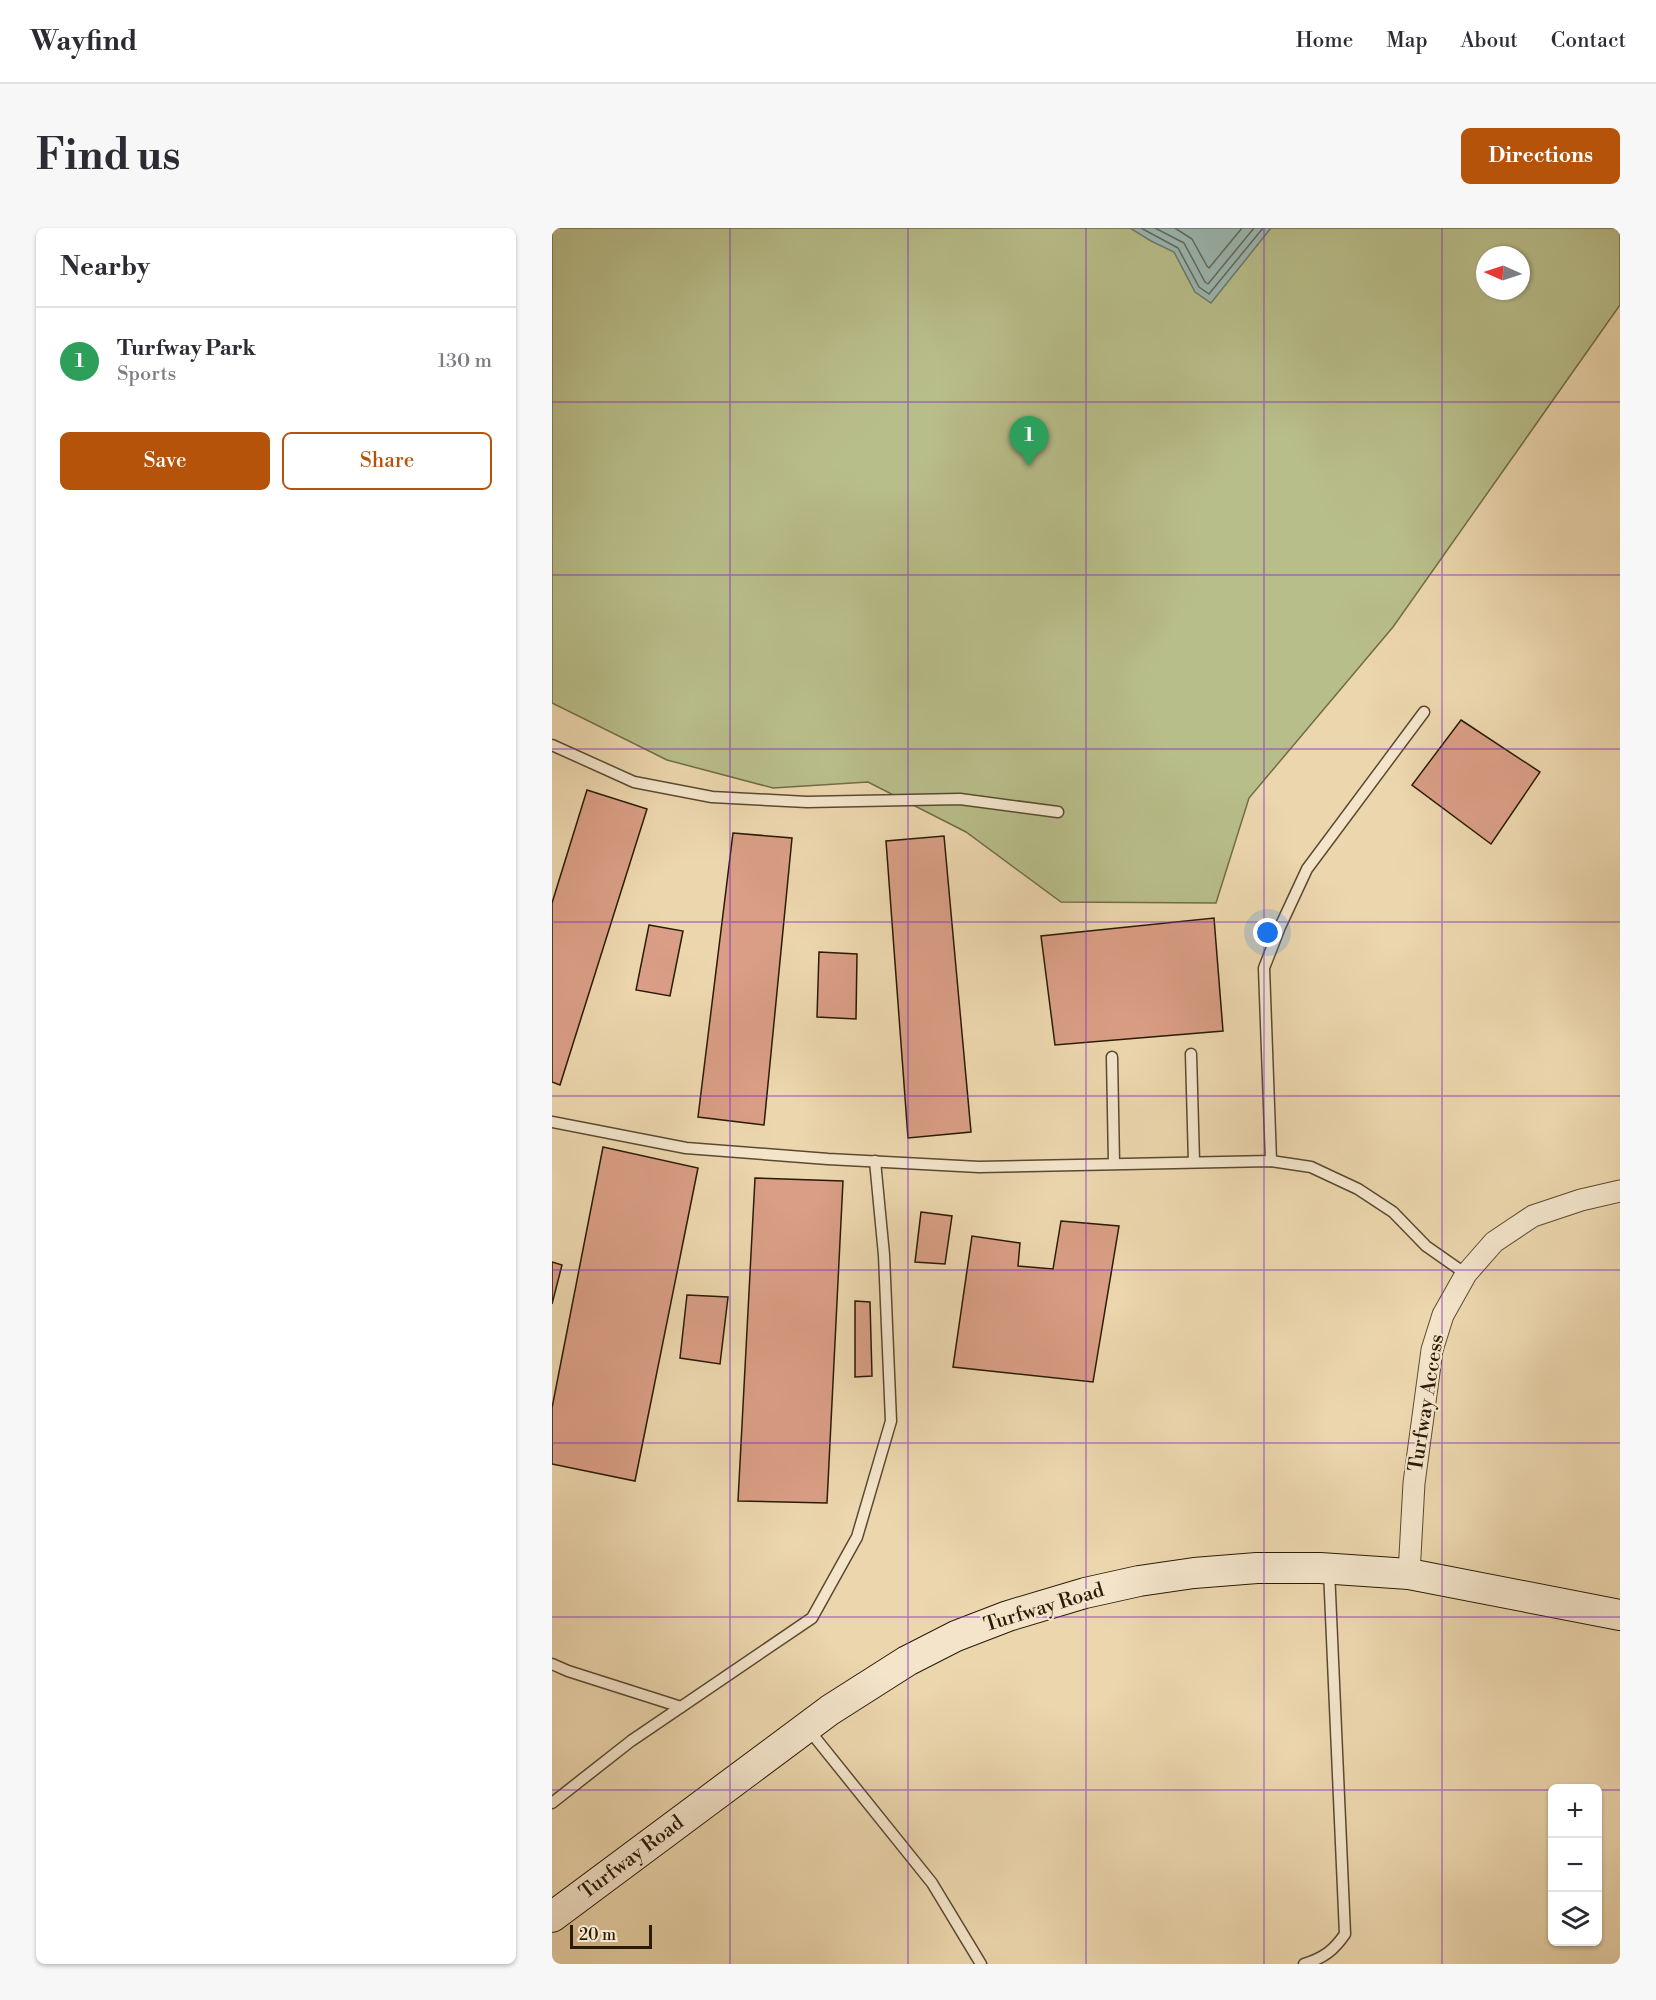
<!DOCTYPE html>
<meta charset="utf-8">
<style>
body{margin:0;font-family:"Libre Bodoni",serif;background:#f7f7f7;color:#2b2b33}
.controls{position:absolute;right:18px;bottom:18px;display:grid;overflow:hidden;border-radius:9px;box-shadow:0 2px 4px #0004}
.controls button{width:54px;height:54px;display:grid;place-items:center;padding:0;border:0;border-bottom:2px solid #e1e1e2;background:#fff;color:#2b2b33;font:30px sans-serif}
.compass{position:absolute;left:924px;top:18px;width:54px;height:54px;border-radius:50%;background:#fff;box-shadow:0 2px 4px #0004;rotate:273deg}
.scale{position:absolute;left:18px;bottom:15px;width:82px;box-sizing:border-box;padding-left:6px;border:3px solid #2a1b06;border-top:0;font-size:16px;line-height:21px;white-space:nowrap;color:#2a1b06;-webkit-text-stroke:4px #f3e4ca;paint-order:stroke}
.you{position:absolute;left:716px;top:705px;width:21px;height:21px;margin:-15px;border:4px solid #fff;border-radius:50%;background:#1a73e8;box-shadow:0 0 0 9px #1a73e833}
.badge{display:grid;place-items:center;width:39px;height:39px;border-radius:50%;background:#b45309;color:#fff;font-size:20px;font-weight:700}
.pin{position:absolute;translate:-50% -50px;filter:drop-shadow(0 2px 3px #0008)}
.pin::after{content:'';position:absolute;top:32px;width:21px;height:18px;background:inherit;clip-path:polygon(0 0,100% 0,50% 100%)}
.list{margin:0;padding:0;list-style:none}
h2{display:flex;justify-content:space-between;align-items:center;height:78px;margin:0;padding:0 24px;font-size:26px}
h2 small{font-size:20px;font-weight:400;color:#7c7c81}
.list li{display:grid;grid-template-columns:39px 1fr auto;gap:18px;align-items:center;box-sizing:border-box;height:108px;padding:0 24px;border-top:2px solid #e1e1e2}
.list b{display:block;font-size:22px;white-space:nowrap}
.list p{margin:0;font-size:20px;white-space:nowrap;color:#7c7c81}
.list em{font-size:20px;font-style:normal;color:#7c7c81}
.actions{display:flex;gap:12px;padding:18px 24px}
.actions a{flex:1;padding:14px 0;border:2px solid #b45309;border-radius:9px;text-align:center;font-size:21px;color:#b45309}
.actions .main{background:#b45309;color:#fff}
.icon{flex:none;width:33px;height:33px;fill:none;stroke:currentColor;stroke-width:2;stroke-linecap:round;stroke-linejoin:round}
.map{position:relative;flex:none;width:1068px;height:1736px;overflow:hidden;border-radius:9px}
header{display:flex;align-items:center;gap:36px;box-sizing:border-box;height:84px;padding:0 30px;background:#fff;border-bottom:2px solid #e1e1e2}
header strong{font-size:28px}
nav{display:flex;gap:33px;margin-inline-start:auto;font-size:21px}
.intro{display:flex;align-items:center;justify-content:space-between;box-sizing:border-box;height:144px;padding:0 36px}
h1{margin:0;font-size:42px}
.button{padding:15px 27px;border-radius:9px;background:#b45309;color:#fff;font-size:21px;font-weight:700}
main{display:flex;gap:36px;padding:0 36px}
aside{flex:1;background:#fff;border-radius:9px;box-shadow:0 2px 4px #0004}
.map>svg:first-child{display:block}
.green{fill:#b8be8a;stroke:#716c48;stroke-width:1.5;fill-rule:evenodd}
.water{fill:#9ab7b2;stroke:#6d796d;stroke-width:1.5}
.lines{fill:none;stroke-linecap:round;stroke-linejoin:round}
.shore{stroke:#62695c;stroke-width:1.5}
.building{fill:#d99e85;stroke:#2a1b06;stroke-width:1.5}
.service-casing{stroke:#5a4a30;stroke-width:13}
.minor-casing{stroke:#5a4a30;stroke-width:23}
.secondary-casing{stroke:#2a1b06;stroke-width:32}
.service{stroke:#f3e4ca;stroke-width:10}
.minor{stroke:#f3e4ca;stroke-width:21}
.secondary{stroke:#f3e4ca;stroke-width:30}
.grid{fill:none;stroke:#7b2cbf;stroke-width:1.5;stroke-opacity:0.55}
.labels{text-anchor:middle;dominant-baseline:central;stroke-width:4.5;stroke-linejoin:round;paint-order:stroke}
.street-label{font-size:20px;fill:#2a1b06;stroke:#f3e4ca}
</style>
<header>
<strong>Wayfind</strong>
<nav><a>Home</a><a>Map</a><a>About</a><a>Contact</a></nav>
</header>
<div class="intro"><h1>Find us</h1><a class="button">Directions</a></div>
<main>
<aside>
<h2>Nearby<small></small></h2>
<ul class="list">
<li><span class="badge" style="background:#2e9e5b">1</span><div><b>Turfway Park</b><p>Sports</p></div><em>130 m</em></li>
</ul>
<div class="actions"><a class="main">Save</a><a>Share</a></div>
</aside>
<div class="map">
<svg width="1068" height="1736" viewBox="0 0 1068 1736">
<rect width="100%" height="100%" fill="#ecd6ad"/>
<filter id="stains"><feTurbulence type="fractalNoise" baseFrequency=".00333" numOctaves="4"/><feColorMatrix values="0 0 0 0 .2 0 0 0 0 .09 0 0 0 0 .02 0 0 0 .5 -.17"/></filter>
<radialGradient id="worn" r=".72"><stop offset=".6" stop-color="#630" stop-opacity="0"/><stop offset="1" stop-color="#630" stop-opacity=".3"/></radialGradient>
<path class="green" d="M0,0h1068v77l-227,322 -144,171 -33,105 -155,-1 -95,-70 -98,-50 -95,6 -106,-28 -115,-57zM933,27h36v36h-36z"/>
<polygon class="water" points="578,0 719,0 659,75 643,64 622,24 599,13"/>
<g class="lines">
<g class="shore">
<polyline points="589,0 626,20 647,59 657,66 711,0"/>
<polyline points="603,0 632,15 653,54 656,56 702,0"/>
<polyline points="623,0 640,11 655,38 657,40 690,0"/>
</g>
</g>
<g class="building">
<polygon points="909,492 988,544 939,616 860,557"/>
<polygon points="35,562 95,581 8,857 0,854 0,675"/>
<polygon points="181,605 240,610 212,897 146,889"/>
<polygon points="392,608 419,904 356,910 334,613"/>
<polygon points="662,690 671,803 503,817 489,708"/>
<polygon points="97,697 131,703 118,768 84,762"/>
<polygon points="267,724 305,726 304,791 265,789"/>
<polygon points="51,919 146,940 83,1253 0,1236 0,1180"/>
<polygon points="203,950 291,953 275,1275 186,1273"/>
<polygon points="369,984 400,988 393,1036 363,1034"/>
<polygon points="509,993 567,998 541,1154 401,1139 420,1008 468,1015 466,1038 501,1041"/>
<polygon points="0,1034 10,1037 0,1076"/>
<polygon points="135,1067 176,1069 168,1136 128,1130"/>
<polygon points="303,1073 318,1074 320,1148 303,1149"/>
</g>
<g class="lines">
<g class="service-casing">
<g id="service">
<polyline points="0,517 82,554 160,569 255,574 408,571 506,584"/>
<polyline points="639,826 642,934"/>
<polyline points="560,829 562,935"/>
<polyline points="0,894 134,920 276,931 427,939 719,933 759,939 806,961 841,984 874,1018 914,1046"/>
<polyline points="719,933 712,740 728,699 755,641 872,484"/>
<polyline points="0,1436 16,1443 129,1479"/>
<polyline points="257,1502 380,1655 429,1736"/>
<polyline points="0,1575 79,1513 260,1390 305,1309 339,1193 332,1027 323,933"/>
<path d="M752,1736c20,-6 30,-14 41,-30l-16,-364"/>
</g>
</g>
<g class="minor-casing">
<polyline id="minor" points="857,1346 862,1255 880,1122 891,1087 914,1046 942,1014 981,988 1029,972 1068,963"/>
</g>
<g class="secondary-casing">
<polyline id="secondary" points="0,1689 278,1482 355,1433 404,1408 456,1388 533,1365 587,1353 642,1345 705,1340 768,1340 857,1346 1068,1387"/>
</g>
<use href="#service" class="service"/>
<use href="#minor" class="minor"/>
<use href="#secondary" class="secondary"/>
</g>
<path class="grid" d="M178,0v1736M356,0v1736M534,0v1736M712,0v1736M890,0v1736M0,174h1068M0,347h1068M0,521h1068M0,694h1068M0,868h1068M0,1042h1068M0,1215h1068M0,1389h1068M0,1562h1000M1046,1562h22"/>
<g class="labels">
<g class="street-label">
<text transform="translate(875 1175) rotate(-81)">Turfway Access</text>
<text transform="translate(492 1380) rotate(-17)">Turfway Road</text>
<text transform="translate(80 1630) rotate(-37)">Turfway Road</text>
</g>
</g>
<rect width="100%" height="100%" filter="url(#stains)"/>
<rect width="100%" height="100%" fill="url(#worn)"/>
</svg>
<div class="controls">
<button>+</button>
<button>−</button>
<button><svg class="icon" aria-label="layers" viewBox="0 0 24 24"><path d="M12 4l9 5-9 5-9-5zM3 14l9 5 9-5"/></svg></button>
</div>
<svg class="compass" viewBox="-18 -18 36 36"><path d="M0-13l5 13h-10z" fill="#e53935"/><path d="M0 13l5-13h-10z" fill="#7c7c81"/></svg>
<div class="scale">20 m</div>
<div class="you"></div>
<div class="pin badge" style="left:477px;top:238px;background:#2e9e5b">1</div>
</div>
</main>
